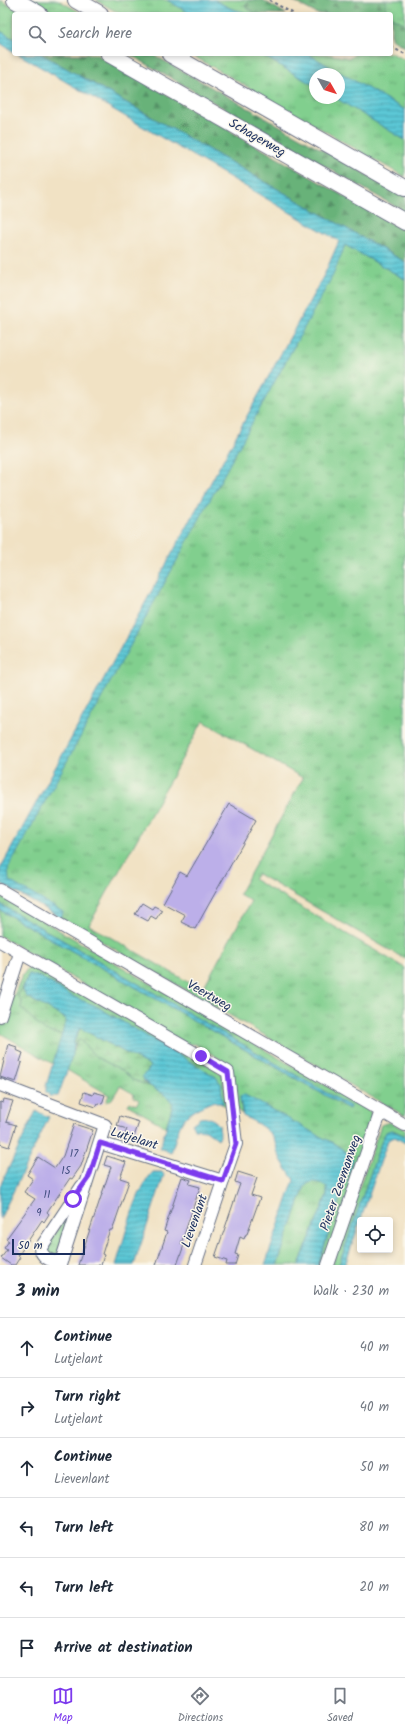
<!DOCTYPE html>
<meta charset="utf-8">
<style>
body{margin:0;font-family:Kalam,sans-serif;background:#f2f2f3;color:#1f2937}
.controls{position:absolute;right:12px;bottom:12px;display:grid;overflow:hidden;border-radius:4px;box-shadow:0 2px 6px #0003}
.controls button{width:36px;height:36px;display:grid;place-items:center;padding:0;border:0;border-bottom:1px solid #e0e1e3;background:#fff;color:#1f2937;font:20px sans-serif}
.compass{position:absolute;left:309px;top:68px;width:36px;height:36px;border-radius:50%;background:#fff;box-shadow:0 2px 6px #0003;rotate:129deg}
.scale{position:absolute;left:12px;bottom:10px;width:73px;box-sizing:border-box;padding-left:4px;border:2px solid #1b2f5e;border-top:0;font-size:11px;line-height:14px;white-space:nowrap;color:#1b2f5e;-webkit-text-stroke:3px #fbf7ec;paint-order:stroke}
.stop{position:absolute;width:12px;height:12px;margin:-9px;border:3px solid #7c3aed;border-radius:50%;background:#fff}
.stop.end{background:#7c3aed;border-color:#fff;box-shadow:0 1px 4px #0008}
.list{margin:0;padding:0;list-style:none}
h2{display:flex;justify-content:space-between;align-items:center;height:52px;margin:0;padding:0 16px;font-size:17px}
h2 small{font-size:13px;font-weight:400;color:#747a83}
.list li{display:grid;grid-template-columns:26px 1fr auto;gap:12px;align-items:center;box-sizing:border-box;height:60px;padding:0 16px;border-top:1px solid #e0e1e3}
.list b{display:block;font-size:15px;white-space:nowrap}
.list p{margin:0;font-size:13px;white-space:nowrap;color:#747a83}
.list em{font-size:13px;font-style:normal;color:#747a83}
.icon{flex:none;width:22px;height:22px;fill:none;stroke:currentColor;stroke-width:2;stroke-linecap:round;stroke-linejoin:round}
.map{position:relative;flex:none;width:405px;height:1265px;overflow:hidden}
.search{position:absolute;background:#fff;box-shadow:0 2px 6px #0003;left:12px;right:12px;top:12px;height:44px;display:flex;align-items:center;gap:10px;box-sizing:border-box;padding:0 14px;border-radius:4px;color:#747a83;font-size:15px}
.sheet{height:412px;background:#fff}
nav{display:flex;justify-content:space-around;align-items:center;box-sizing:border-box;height:56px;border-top:1px solid #e0e1e3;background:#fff;font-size:11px;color:#747a83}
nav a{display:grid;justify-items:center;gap:2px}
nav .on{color:#7c3aed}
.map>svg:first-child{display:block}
.grass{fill:url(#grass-tufts);stroke:#4e7f76;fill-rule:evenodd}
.forest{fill:url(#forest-firs);stroke:#42706c}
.wetland{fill:url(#wetland-marsh);stroke:#4e7f76}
.water{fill:url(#water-rules);stroke:#3b7b9a}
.building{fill:#bcafe9}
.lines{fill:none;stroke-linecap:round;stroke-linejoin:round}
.minor-casing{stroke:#666e82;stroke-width:14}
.major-casing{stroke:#666e82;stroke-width:18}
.path{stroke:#666e82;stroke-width:2;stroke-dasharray:3 3;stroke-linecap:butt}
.minor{stroke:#fff;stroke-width:12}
.major{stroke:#fff;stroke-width:16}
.route{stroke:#7c3aed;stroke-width:5}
.labels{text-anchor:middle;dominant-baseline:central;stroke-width:3;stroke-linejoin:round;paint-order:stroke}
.number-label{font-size:11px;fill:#434f81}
.street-label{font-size:13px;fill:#1b2f5e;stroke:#fbf7ec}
</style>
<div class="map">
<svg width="405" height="1265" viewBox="0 0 405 1265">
<defs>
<pattern id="grass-tufts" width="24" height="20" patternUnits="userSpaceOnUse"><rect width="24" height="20" fill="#81cf8e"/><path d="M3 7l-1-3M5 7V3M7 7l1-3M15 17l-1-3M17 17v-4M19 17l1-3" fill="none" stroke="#69a877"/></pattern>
<pattern id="forest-firs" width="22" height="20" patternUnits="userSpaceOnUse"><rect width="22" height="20" fill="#68b279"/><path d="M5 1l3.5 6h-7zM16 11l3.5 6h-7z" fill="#559166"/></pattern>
<pattern id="wetland-marsh" width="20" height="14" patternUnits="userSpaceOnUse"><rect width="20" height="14" fill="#81cf8e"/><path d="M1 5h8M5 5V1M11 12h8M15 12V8" fill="none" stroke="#69a877"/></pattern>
<pattern id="water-rules" width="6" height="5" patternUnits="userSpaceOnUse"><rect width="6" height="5" fill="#5bc7d5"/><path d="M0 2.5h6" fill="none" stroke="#4aa2b0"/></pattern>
</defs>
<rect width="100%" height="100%" fill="#fbf7ec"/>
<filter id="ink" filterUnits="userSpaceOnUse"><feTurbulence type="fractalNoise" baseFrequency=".025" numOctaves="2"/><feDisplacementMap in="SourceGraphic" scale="8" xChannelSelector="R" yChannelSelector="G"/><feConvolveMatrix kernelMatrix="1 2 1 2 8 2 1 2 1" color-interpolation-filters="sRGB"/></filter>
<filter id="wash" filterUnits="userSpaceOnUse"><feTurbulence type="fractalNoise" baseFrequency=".012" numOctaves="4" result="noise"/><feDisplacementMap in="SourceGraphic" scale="16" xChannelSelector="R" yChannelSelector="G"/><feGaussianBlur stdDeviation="0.9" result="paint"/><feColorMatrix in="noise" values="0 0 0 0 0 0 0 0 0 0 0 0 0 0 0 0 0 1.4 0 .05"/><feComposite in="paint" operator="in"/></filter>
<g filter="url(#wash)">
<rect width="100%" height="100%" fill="#f1e2c4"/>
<g class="grass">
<polygon points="0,0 26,14 14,14 14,39 0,31"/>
<polygon points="31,0 58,0 83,14 57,14"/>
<polygon points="96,0 167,0 191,14 120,14"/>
<path d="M214,0h36l-5,7 12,7c-15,0 -31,-7 -43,-14z"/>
<polygon points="386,0 405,0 405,24 391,17 391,14 385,13"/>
<polygon points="391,53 405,60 405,110 308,54 327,54 350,58 355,54"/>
<polygon points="190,54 260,54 315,86 315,98 336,98 405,140 405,177"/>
<path d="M345,245l60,34v680l-147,-85 -5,5 152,89v148l-405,-233v-13zM203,721l100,57 -64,116 12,7 -49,89 -113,-65z"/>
<path d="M0,896l370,215 3,9 -48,145h-7l35,-105c-2,-5 -22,-20 -28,-21l-85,-42 2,17 -5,-4 -7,-45 -35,-21h-8l-187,-108v-26l349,199 2,-2 -351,-203z"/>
<polygon points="35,966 217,1070 223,1077 227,1107 222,1104 216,1077 94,1005 84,1002 64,992 56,985 29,974 18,996 22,1003 21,1008 45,1031 62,1035 53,1064 0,1033 0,1026 22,976 28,968"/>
<polygon points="80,1040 96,1057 122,1070 133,1080 150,1086 167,1096 173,1104 166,1127 128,1105 130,1102 136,1105 139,1100 134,1097 134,1094 120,1086 112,1099 106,1102 109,1095 67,1070 77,1041"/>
<polygon points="389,1122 405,1129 405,1136 393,1130 384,1135 339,1265 332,1265 381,1125"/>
<polygon points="314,1181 322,1183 327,1188 327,1195 299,1265 277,1265 305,1186 309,1182"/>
<polygon points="74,1202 58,1253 53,1255 48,1254 46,1248"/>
</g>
<g class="forest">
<polygon points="250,0 263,0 286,14 257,14 245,7"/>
<path d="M291,0c9,0 21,3 29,0h66v14h-69z"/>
<polygon points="391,17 405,24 405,47 391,39"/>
<polygon points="41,54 96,54 405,231 405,262"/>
<polygon points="129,54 152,54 405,196 405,212"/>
</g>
<g class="wetland">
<polygon points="22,989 27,997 65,1018 66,1021 62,1035 45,1031 21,1008 22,1003 18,995"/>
<polygon points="80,1028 150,1066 143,1081 150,1086 133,1080 122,1070 96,1057 80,1040 77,1041 75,1046 74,1042"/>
</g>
<g class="water">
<polygon points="167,0 214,0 232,9 251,14 191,14"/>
<polygon points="0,31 14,39 14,52 0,43"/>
<polygon points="18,54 41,54 405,262 405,279 345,245 333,275 8,869 9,881 63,912 61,918 0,883 0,869 325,273 339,241"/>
<polygon points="260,54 308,54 405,110 405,140 336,98 339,98 339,74 315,74 315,86"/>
<polygon points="0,904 351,1107 349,1109 0,910"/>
<path d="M29,974c17,4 22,10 36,18 9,6 19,9 29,13l122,72 5,7 2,19 -1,1 -8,-3c-34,14 -32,18 -43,52l-11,-5 13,-44c-2,-3 -4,-6 -7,-8 -8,-7 -20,-9 -24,-20l7,-6 1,-4 -70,-38 -6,13 -1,13 -15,42h-9v-2l-3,-1v-7l20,-65 -1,-3 -38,-21 -5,-8z"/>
<path d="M242,1095h3l80,44c5,1 25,15 28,20l-35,106h-19l28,-70v-7c-7,-6 -15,-9 -22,-2l-28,79h-12l29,-85c-6,-9 -12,-17 -16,-27 -2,-3 -1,-6 -2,-9 -4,-14 -21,-22 -33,-28l-3,-19z"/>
<polygon points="36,1111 49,1117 0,1219 0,1186"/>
<path d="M200,1118c8,-1 13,0 19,7l1,11 -2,3 -12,-9 -12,-1 -2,-5z"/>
<polygon points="391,1130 405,1136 405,1143 395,1137 388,1140 345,1265 339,1265 381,1143 386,1132"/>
<path d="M153,1172h9l2,3 -30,90h-18c9,-27 18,-72 37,-93z"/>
</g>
<g id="blocks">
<g class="building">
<polygon points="229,804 256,820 195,929 181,922 185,915 163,903 180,872 187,876"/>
<polygon points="142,903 152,909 154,906 162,910 156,919 151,916 148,921 135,914"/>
<polygon points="8,1044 17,1047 16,1050 23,1053 20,1062 22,1063 16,1082 0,1077"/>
<polygon points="84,1092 93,1095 94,1092 105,1095 102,1104 98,1103 96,1107 81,1102"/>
<polygon points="4,1099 13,1101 6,1122 16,1125 9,1147 0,1144 0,1102 3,1103"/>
<polygon points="120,1116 139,1122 134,1137 125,1134 127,1129 117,1126"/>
<polygon points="74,1124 93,1130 81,1166 72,1179 70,1178 47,1212 49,1214 44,1222 42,1220 18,1256 20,1257 15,1265 11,1265 1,1258 7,1250 4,1248 9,1241 6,1239 35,1199 24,1192 33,1179 27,1175 38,1157 55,1168 63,1156"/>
<polygon points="107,1156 126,1162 120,1178 129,1181 115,1222 112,1230 110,1230 107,1238 102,1254 104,1255 101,1265 78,1265 111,1167 104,1165"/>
<polygon points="238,1172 257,1178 251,1195 260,1198 247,1234 246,1234 244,1239 240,1237 235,1254 238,1255 235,1265 226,1265 227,1261 215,1257 240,1184 235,1182"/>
<polygon points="182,1177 191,1180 189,1184 200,1187 181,1244 184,1245 177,1265 156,1265 167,1232 164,1231"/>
</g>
</g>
</g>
<g filter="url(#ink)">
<use href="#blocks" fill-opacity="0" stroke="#666e82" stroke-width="1"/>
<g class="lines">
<g class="minor-casing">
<g id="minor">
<polyline points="0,890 405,1125"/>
<polyline points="0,941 228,1072 236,1144 223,1181"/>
<polyline points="0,1016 20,953"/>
<polyline points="0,1085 105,1125 60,1265"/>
<polyline points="100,1143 223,1181 195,1265"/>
<path d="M62,1259l-7,3c-8,-3 -12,-5 -15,-13l42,-63"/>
<polyline points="328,1265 381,1111"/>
</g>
</g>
<g class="major-casing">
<g id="major">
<polyline points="15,0 39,14"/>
<polyline points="76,0 100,14"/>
<polyline points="109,54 405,222"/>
<polyline points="170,54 405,188"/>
</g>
</g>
<g class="path">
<polyline points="269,0 294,14"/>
<polyline points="391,47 405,54"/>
</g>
<use href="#minor" class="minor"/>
<use href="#major" class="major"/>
</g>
</g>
<g class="lines" filter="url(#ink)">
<polyline class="route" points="73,1199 89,1177 100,1143 223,1181 236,1144 228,1072 201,1056"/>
</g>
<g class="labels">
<g class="number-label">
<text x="74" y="1154">17</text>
<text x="66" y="1171">15</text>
<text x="47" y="1195">11</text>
<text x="39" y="1213">9</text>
</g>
<g class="street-label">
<text transform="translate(257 138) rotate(30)">Schagerweg</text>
<text transform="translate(209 996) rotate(30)">Veertweg</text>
<text transform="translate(134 1139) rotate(17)">Lutjelant</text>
<text transform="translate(341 1183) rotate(-71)">Pieter Zeemanweg</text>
<text transform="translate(195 1221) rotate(-71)">Lievenlant</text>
</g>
</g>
</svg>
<div class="controls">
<button><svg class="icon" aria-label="locate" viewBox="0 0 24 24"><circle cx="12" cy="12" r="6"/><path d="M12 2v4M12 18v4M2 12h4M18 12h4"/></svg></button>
</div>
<svg class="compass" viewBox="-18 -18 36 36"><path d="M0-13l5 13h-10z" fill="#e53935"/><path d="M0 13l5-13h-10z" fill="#747a83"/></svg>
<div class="scale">50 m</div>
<div class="stop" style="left:73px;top:1199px"></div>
<div class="stop end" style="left:201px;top:1056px"></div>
<div class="search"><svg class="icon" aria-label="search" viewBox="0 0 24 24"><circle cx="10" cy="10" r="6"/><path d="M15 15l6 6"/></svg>Search here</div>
</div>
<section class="sheet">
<h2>3 min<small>Walk · 230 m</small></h2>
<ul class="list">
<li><svg class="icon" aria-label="ahead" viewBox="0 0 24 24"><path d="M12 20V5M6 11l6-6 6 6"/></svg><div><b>Continue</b><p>Lutjelant</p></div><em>40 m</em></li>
<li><svg class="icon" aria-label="right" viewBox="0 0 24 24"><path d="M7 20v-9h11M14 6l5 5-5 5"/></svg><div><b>Turn right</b><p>Lutjelant</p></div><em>40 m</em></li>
<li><svg class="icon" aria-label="ahead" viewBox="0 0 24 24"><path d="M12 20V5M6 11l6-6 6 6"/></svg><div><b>Continue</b><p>Lievenlant</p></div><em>50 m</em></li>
<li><svg class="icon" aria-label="left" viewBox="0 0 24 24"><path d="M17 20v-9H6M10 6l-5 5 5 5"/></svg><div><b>Turn left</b></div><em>80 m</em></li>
<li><svg class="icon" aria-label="left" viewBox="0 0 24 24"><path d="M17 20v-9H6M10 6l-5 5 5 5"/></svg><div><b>Turn left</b></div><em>20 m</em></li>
<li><svg class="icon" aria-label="arrive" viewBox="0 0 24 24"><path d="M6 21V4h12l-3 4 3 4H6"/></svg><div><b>Arrive at destination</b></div></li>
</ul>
</section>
<nav>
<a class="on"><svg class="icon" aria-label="map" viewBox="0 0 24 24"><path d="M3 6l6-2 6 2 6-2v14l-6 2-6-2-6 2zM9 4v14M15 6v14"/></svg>Map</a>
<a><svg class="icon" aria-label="directions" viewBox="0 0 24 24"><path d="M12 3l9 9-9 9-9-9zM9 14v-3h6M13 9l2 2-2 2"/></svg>Directions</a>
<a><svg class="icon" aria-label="saved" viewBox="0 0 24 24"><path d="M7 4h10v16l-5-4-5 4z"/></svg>Saved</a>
</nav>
